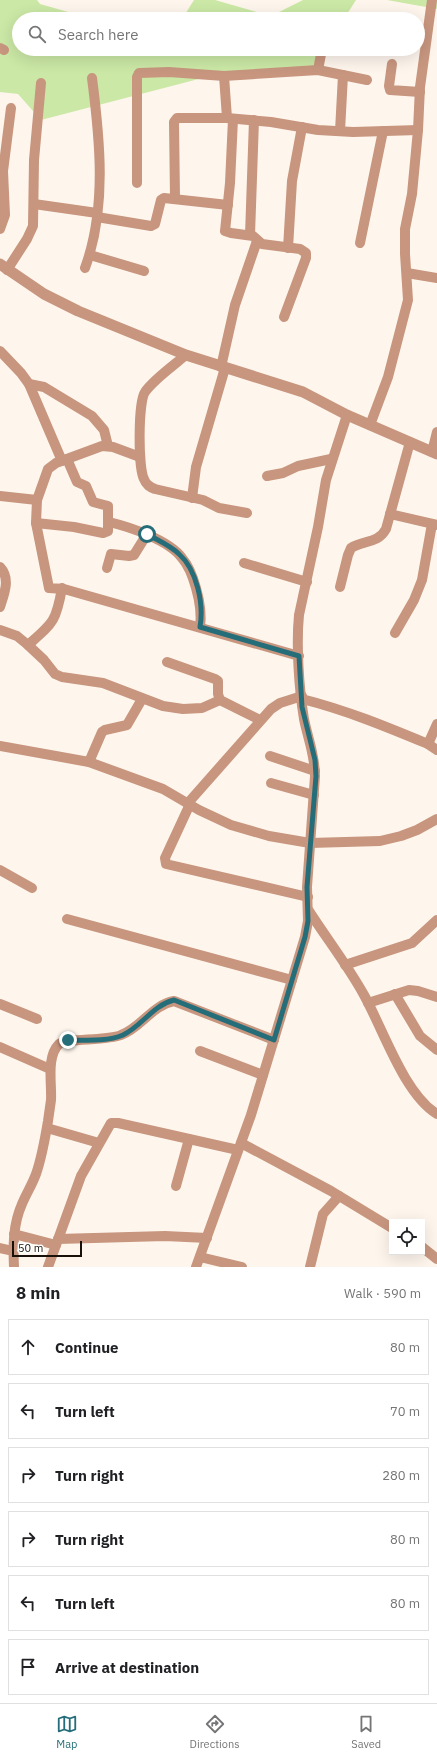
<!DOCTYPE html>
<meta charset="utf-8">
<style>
body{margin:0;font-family:"IBM Plex Sans",sans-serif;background:#f6f6f6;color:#202124}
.controls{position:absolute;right:12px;bottom:12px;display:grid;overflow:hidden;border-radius:0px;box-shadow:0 4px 16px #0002}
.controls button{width:36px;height:36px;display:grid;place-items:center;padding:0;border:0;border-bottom:1px solid #e0e0e0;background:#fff;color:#202124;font:20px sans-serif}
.scale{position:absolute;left:12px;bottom:10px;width:70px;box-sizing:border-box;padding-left:4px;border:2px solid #171109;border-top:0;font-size:11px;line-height:14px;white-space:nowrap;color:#171109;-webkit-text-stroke:3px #fff;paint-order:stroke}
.stop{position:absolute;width:12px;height:12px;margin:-9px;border:3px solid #256e79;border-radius:50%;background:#fff}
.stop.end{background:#256e79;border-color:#fff;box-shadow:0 1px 4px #0008}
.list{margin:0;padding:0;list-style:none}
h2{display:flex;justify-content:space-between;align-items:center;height:52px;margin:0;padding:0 16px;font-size:17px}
h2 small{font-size:13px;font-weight:400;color:#757577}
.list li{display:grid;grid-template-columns:26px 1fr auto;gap:12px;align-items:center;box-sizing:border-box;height:56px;margin:0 8px 8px;padding:0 8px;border:1px solid #e0e0e0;border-radius:0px}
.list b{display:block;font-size:15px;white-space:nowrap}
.list em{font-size:13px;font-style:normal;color:#757577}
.icon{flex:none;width:22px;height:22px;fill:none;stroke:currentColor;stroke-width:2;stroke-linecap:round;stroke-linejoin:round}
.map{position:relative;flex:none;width:437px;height:1267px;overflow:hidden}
.search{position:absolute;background:#fff;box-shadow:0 4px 16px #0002;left:12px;right:12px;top:12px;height:44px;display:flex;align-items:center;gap:10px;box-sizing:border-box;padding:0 14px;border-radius:22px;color:#757577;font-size:15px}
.sheet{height:436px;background:#fff}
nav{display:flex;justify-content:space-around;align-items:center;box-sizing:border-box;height:56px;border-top:1px solid #e0e0e0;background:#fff;font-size:11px;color:#757577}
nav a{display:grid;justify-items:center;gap:2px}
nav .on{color:#256e79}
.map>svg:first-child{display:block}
.water{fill:#cbe8a6}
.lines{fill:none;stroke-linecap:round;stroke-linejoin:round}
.minor{stroke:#c8967f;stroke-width:10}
.tertiary{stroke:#c8967f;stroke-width:11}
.route{stroke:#256e79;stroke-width:5}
</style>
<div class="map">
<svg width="437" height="1267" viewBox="0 0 437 1267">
<rect width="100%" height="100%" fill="#fef6ed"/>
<g class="water">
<polygon points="0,0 37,0 40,4 93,19 19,19 19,49 325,49 310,72 214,75 41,120 18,94 0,92"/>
<polygon points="194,0 215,0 271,16 303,0 356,0 344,19 182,19"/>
<polygon points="387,0 437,0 437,9"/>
</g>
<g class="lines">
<g class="minor">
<polyline points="329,19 334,17 351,19"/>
<polyline points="0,48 4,50"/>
<polyline points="392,64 389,86 390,90 420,92"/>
<polyline points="318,70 322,49"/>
<polyline points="224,76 227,118"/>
<polyline points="233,119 230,183 225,231 231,233 253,236 262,244 300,249 306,253 306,258 284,317"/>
<polyline points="340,131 343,75"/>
<polyline points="137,183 137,77 139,73 169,72 224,76 318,70 367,80"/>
<polyline points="175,198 174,122 177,118 227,118 271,122 318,130 353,132 418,130"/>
<polyline points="34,204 97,213"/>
<polyline points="97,217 151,226 155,224 161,200 164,198 228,205"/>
<polyline points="0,229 5,215 3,171 11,108"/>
<polyline points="250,235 254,120"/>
<polyline points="360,243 383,131"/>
<polyline points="288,248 292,181 302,127"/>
<polyline points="90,255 144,271"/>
<path d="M85,268c22,-60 15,-128 7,-190"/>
<polyline points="7,270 27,239 33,226 34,160 41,83"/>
<polyline points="407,273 437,278"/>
<polyline points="0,351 21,373 29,384 62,461"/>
<path d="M186,355c-12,10 -33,25 -41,37 -7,10 -7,76 -1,87 2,6 6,8 11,10l48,11 16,8 28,5"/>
<polyline points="221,367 235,305 257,241"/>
<polyline points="29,384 44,387 92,416 104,430 108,446"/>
<polyline points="370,425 388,377 408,300 405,254 405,229 412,194 418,130 420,87 432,0"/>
<polyline points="432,452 437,432"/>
<polyline points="140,457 113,447 102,446 56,463 48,469 37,500 36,523 49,588 64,589 299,656"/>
<polyline points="267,476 283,473 298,466 331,459"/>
<polyline points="0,496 37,500"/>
<polyline points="192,498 196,467 225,368"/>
<polyline points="390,514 437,525"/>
<path d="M109,522c21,5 60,18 73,36 7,8 11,19 14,30 4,14 6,25 4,39"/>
<polyline points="36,523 74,527 103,533 108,531 108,506 93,502 86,486 77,482 67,459"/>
<polyline points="244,563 307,582"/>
<path d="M0,567c11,12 4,27 0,40"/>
<polyline points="107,568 111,554 129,556 134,555 147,534"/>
<path d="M340,587l8,-32 3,-7c12,-8 27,-4 35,-19l24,-87"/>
<polyline points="0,630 17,636 28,645 44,660 55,674 62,677 103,683 163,706 183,709 202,708 220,700"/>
<polyline points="395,633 414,600 422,580 432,524"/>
<path d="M28,645c25,-22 28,-23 34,-57"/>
<polyline points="167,662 215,679 218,681 218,694 220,700 260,720"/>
<path d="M302,699c44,11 85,28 126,45l9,6"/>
<polyline points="428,744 437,724"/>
<polyline points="0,746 89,762 163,789 199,810 231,825 269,836 310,843 380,841 401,836 417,830 437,819"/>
<polyline points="270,756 315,771"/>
<polyline points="89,762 102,732 105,730 127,725 142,699"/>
<polyline points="271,783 314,795"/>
<polyline points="188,803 271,709 280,703 302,696"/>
<polyline points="190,804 165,858 166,864 308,897"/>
<polyline points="0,870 32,888"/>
<path d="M309,911c18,28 39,55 55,84 19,34 40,99 73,119"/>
<polyline points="67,919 292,980"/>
<polyline points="345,965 412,943 437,920"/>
<polyline points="395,994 420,1036 437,1050"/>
<polyline points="368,1003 409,990 418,991 437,997"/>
<polyline points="0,1004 37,1019"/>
<polyline points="0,1047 50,1069"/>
<polyline points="200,1051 263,1075"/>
<polyline points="47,1128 99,1143"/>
<polyline points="241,1143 331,1191 392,1228"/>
<polyline points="176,1186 189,1139"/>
<polyline points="14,1234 56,1245"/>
<polyline points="58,1239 165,1236 207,1238"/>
<polyline points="422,1247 437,1259"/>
<polyline points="0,1248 13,1251"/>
<polyline points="200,1257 242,1267"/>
<path d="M14,1267c-1,-21 -1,-43 8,-63 4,-10 10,-19 14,-30 6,-17 9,-35 12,-53 1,-7 2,-14 3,-21 1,-17 -5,-43 8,-56 6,-6 48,-3 62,-9 20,-7 31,-30 53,-34l100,39"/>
<polyline points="48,1267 81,1176 111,1123 118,1123 238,1150"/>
<path d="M196,1267l55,-152 54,-178 3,-16 -1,-34 8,-111c0,-21 -7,-37 -11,-57 -5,-30 -8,-74 -5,-104l19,-88 8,-47 21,-65"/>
<polyline points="310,1267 323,1214 339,1196"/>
</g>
<polyline class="tertiary" points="0,264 44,294 78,311 186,355 303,392 347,415 437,454"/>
</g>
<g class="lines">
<path class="route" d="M68,1040c17,0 39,2 55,-5 19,-9 30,-30 51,-35l100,40 31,-103 3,-16 -1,-34 9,-111 -1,-16 -13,-53 -3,-51 -99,-29c4,-23 -3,-57 -21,-73 -9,-9 -22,-14 -32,-20"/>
</g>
</svg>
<div class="controls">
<button><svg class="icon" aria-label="locate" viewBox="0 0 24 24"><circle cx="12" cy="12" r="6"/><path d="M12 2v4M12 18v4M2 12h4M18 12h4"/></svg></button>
</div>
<div class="scale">50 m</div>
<div class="stop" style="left:147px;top:534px"></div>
<div class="stop end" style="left:68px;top:1040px"></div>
<div class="search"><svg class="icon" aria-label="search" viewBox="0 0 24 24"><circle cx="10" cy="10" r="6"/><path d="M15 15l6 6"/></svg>Search here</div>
</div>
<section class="sheet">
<h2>8 min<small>Walk · 590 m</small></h2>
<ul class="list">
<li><svg class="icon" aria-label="ahead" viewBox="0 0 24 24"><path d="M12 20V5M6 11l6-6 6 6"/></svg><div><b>Continue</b></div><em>80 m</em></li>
<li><svg class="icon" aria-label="left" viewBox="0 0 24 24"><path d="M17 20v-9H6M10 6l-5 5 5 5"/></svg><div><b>Turn left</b></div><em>70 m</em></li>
<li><svg class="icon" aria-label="right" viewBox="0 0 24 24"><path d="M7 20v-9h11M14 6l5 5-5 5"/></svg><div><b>Turn right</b></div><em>280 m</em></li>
<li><svg class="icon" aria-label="right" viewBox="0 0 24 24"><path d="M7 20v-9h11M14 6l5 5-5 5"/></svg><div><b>Turn right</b></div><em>80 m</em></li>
<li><svg class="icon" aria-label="left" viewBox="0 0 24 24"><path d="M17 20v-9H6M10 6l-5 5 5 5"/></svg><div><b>Turn left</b></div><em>80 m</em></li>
<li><svg class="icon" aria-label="arrive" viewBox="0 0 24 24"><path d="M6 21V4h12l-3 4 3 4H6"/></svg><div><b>Arrive at destination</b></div></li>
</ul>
</section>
<nav>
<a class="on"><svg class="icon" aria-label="map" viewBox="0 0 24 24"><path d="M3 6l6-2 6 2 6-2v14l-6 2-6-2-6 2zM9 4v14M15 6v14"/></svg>Map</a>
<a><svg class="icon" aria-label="directions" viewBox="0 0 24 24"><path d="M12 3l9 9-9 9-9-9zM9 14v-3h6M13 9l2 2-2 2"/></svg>Directions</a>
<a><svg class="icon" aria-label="saved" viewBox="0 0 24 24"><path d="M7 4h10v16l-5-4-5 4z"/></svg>Saved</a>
</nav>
